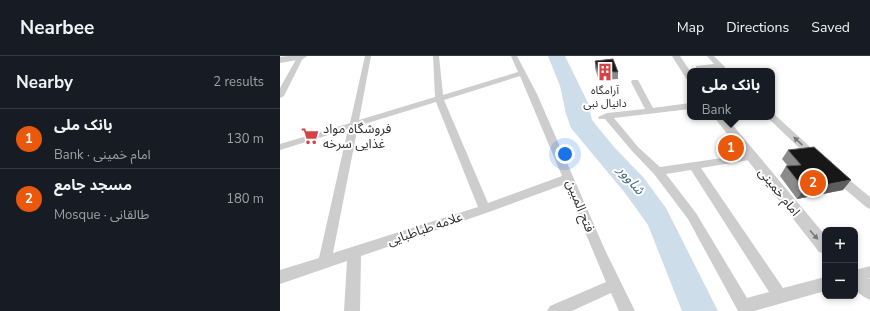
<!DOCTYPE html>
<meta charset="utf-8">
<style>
body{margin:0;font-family:"Nunito Sans","Noto Sans Arabic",sans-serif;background:#242831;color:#f1f3f6}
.controls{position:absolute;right:12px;bottom:12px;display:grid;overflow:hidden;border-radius:8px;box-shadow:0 2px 6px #0003}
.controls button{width:36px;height:36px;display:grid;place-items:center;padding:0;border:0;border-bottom:1px solid #363941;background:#171b24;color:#f1f3f6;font:20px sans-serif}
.you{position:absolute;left:285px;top:98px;width:14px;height:14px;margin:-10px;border:3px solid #fff;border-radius:50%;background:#1a73e8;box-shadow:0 0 0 6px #1a73e833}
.badge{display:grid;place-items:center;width:26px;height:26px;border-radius:50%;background:#ea580c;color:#fff;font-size:13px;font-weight:700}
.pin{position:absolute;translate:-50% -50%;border:2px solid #fff;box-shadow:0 1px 4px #0006}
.popup{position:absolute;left:407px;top:12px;width:88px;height:52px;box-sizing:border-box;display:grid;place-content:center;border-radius:8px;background:#171b24;filter:drop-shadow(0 1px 3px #0005);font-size:13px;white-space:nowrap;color:#9ea1a6}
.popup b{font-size:15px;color:#f1f3f6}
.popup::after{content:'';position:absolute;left:50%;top:100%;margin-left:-8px;border:8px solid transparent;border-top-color:#171b24}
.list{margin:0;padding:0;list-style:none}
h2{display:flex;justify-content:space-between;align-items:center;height:52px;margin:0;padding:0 16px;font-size:17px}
h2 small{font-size:13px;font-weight:400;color:#9ea1a6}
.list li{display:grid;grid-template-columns:26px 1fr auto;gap:12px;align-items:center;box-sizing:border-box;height:60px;padding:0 16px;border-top:1px solid #363941}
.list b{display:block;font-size:15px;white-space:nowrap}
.list p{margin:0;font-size:13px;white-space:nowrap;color:#9ea1a6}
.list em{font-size:13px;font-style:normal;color:#9ea1a6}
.map{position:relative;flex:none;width:590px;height:255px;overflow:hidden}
header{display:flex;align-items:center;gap:24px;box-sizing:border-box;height:56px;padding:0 20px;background:#171b24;border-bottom:1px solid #363941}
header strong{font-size:19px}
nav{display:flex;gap:22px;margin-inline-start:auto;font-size:14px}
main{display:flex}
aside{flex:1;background:#171b24}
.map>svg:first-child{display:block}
.water{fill:#ceddea}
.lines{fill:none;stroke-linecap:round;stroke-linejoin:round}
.minor{fill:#cdcdcd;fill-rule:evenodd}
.tertiary{fill:#cdcdcd;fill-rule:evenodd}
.wall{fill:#8b8b8b}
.shaded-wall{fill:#5d5d5d}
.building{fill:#171717;stroke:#5d5d5d}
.oneway{fill:#777}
.labels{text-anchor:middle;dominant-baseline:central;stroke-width:4;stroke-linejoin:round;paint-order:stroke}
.far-poi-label{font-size:11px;fill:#303030;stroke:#fff}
.poi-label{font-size:13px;fill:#303030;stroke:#fff;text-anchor:start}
.street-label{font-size:13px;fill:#303030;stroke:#fff}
.water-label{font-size:14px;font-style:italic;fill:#456d8b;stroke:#fff}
</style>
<header>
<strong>Nearbee</strong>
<nav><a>Map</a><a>Directions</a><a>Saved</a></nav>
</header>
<main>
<aside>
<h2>Nearby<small>2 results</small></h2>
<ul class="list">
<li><span class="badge">1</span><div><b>بانک ملی</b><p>Bank · امام خمینی</p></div><em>130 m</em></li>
<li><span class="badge">2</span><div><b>مسجد جامع</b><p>Mosque · طالقانی</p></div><em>180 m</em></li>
</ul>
</aside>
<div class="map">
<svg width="590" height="255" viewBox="0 0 590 255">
<rect width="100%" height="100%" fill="#fff"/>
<polygon class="water" points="268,0 285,0 308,47 312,64 334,91 363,121 386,152 438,255 402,255 368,169 345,137 291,72 286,58 280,30"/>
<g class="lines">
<g class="minor">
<polygon points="18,0 24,0 4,40 0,42 0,32"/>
<path d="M85,0h6l-12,64 76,-23 -2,-41h6l4,39 75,-23 -7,-16h6l20,38 68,156 30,61h-16l-8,-18 -39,18h-25l3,-5 56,-24 -41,-98 -76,28 -128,44 -1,55h-16l3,-50 -67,23v-14l39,-12 29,-129 -68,21v-6l70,-21zM240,20l42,100 -74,27 -44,-103zM156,46l42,105 -145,46 25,-127z"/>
<polygon points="427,0 434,0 445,11 445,15 439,15 437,12 416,14 416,10 434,8"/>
<path d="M352,24h6l15,28 37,-5v6l-76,9 24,29 22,20 90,-13 4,1 1,2 -1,2 -4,1 -49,8 82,120 42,-11v14l-71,20h-16l-50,-92 -34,-45 -22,-23 -27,-32h-6l-1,-2 9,-4 38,-4 -14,-27zM411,114l78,122 -22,6 -51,-85 -30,-39z"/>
<polygon points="492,58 495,59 540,100 541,102 540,104 532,104 489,63 488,61 492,61"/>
<polygon points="557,116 561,117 590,141 590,153 586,151 553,123 552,120"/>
<polygon points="590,210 590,222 575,226 575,214"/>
</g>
<g class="tertiary">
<polygon points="8,0 27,0 23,3 0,7 0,1"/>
<polygon points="392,0 400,0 410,15 410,25 407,24"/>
<polygon points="434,61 446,61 545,179 545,198 539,196"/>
<polygon points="575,214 590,223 590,244 584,241 575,234"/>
</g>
</g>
<g class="wall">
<polygon points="315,5 338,16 338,23 325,24 324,21 318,22 315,12"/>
<polygon points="508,94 563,134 517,143 500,120 506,110 508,110 502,103"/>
</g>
<polygon class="shaded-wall" points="571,124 563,134 517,143 524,133"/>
<g class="building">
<polygon points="333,3 338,16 326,16 325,14 318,15 315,5"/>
<polygon points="534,91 571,124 524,133 506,110 521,109 508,94"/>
</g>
<defs><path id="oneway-solid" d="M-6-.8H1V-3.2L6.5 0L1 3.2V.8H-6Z"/></defs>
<g class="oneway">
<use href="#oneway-solid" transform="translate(518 85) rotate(-137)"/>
<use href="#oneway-solid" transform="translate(534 179) rotate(48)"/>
</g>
<defs>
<g id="building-bare" transform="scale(1.38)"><path d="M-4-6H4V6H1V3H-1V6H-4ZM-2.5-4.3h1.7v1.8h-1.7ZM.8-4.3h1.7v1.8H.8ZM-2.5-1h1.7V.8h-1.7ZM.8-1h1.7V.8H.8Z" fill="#d64347" stroke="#fff" stroke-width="2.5" paint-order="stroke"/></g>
<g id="supermarket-bare" transform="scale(1.38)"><path d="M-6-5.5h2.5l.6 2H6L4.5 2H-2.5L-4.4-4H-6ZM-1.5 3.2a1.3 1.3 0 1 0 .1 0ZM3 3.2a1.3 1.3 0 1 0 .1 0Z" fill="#d64347" stroke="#fff" stroke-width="2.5" paint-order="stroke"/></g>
</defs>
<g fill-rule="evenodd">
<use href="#building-bare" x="325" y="16"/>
<use href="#supermarket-bare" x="30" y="80"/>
</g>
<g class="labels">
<g class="far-poi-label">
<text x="325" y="34">آرامگاه<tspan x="325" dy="13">دانیال نبی</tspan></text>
</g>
<g class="poi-label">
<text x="43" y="73">فروشگاه مواد<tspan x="43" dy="15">غذایی سرخه</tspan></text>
</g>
<g class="street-label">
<text transform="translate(499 136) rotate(51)">امام خمینی</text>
<text transform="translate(300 150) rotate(68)">فتح المبین</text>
<text transform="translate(145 173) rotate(-19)">علامه طباطبایی</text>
</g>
<g class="water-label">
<text transform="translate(351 124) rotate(50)">شاوور</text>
</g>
</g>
</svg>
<div class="controls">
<button>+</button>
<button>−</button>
</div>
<div class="you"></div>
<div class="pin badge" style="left:451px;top:92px">1</div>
<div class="popup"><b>بانک ملی</b>Bank</div>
<div class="pin badge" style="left:533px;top:127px">2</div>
</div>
</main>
